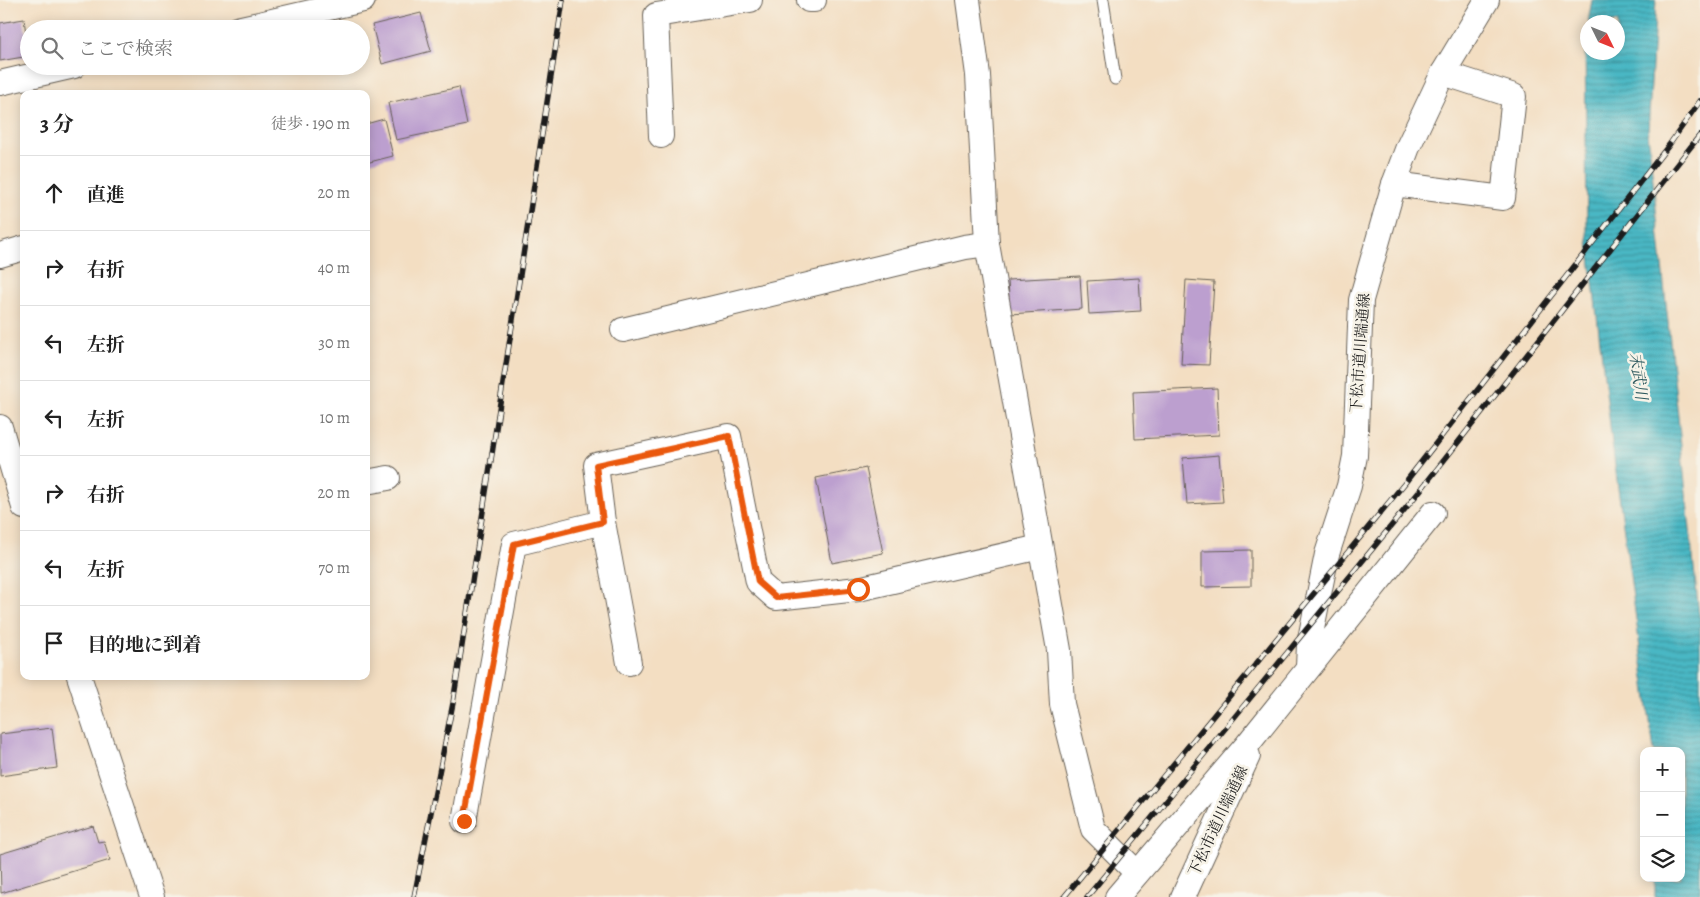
<!DOCTYPE html>
<html lang="ja">
<meta charset="utf-8">
<style>
body{margin:0;font-family:Alegreya,"Noto Serif JP",serif;background:#f2f2f2;color:#222}
.controls{position:absolute;right:15px;bottom:15px;display:grid;overflow:hidden;border-radius:10px;box-shadow:0 2px 12px #0003}
.controls button{width:45px;height:45px;display:grid;place-items:center;padding:0;border:0;border-bottom:1px solid #e0e0e0;background:#fff;color:#222;font:25px sans-serif}
.compass{position:absolute;left:1580px;top:15px;width:45px;height:45px;border-radius:50%;background:#fff;box-shadow:0 2px 12px #0003;rotate:133deg}
.stop{position:absolute;width:15px;height:15px;margin:-11px;border:4px solid #ea580c;border-radius:50%;background:#fff}
.stop.end{background:#ea580c;border-color:#fff;box-shadow:0 1px 5px #0008}
.list{margin:0;padding:0;list-style:none}
h2{display:flex;justify-content:space-between;align-items:center;height:65px;margin:0;padding:0 20px;font-size:21px}
h2 small{font-size:16px;font-weight:400;color:#767676}
.list li{display:grid;grid-template-columns:32px 1fr auto;gap:15px;align-items:center;box-sizing:border-box;height:75px;padding:0 20px;border-top:1px solid #e0e0e0}
.list b{display:block;font-size:19px;white-space:nowrap}
.list em{font-size:16px;font-style:normal;color:#767676}
.icon{flex:none;width:28px;height:28px;fill:none;stroke:currentColor;stroke-width:2;stroke-linecap:round;stroke-linejoin:round}
.map{position:relative;flex:none;width:1700px;height:897px;overflow:hidden}
.search{position:absolute;background:#fff;box-shadow:0 2px 12px #0003;left:20px;top:20px;width:350px;height:55px;display:flex;align-items:center;gap:12px;box-sizing:border-box;padding:0 18px;border-radius:28px;color:#767676;font-size:19px}
.panel{position:absolute;background:#fff;box-shadow:0 2px 12px #0003;left:20px;top:90px;width:350px;height:590px;border-radius:10px}
.map>svg:first-child{display:block}
.water{fill:url(#water-rules);stroke:#326a70}
.building{fill:#bc9fcf}
.lines{fill:none;stroke-linecap:round;stroke-linejoin:round}
.service-casing{stroke:#676056;stroke-width:13}
.minor-casing{stroke:#676056;stroke-width:26}
.service{stroke:#fff;stroke-width:11}
.minor{stroke:#fff;stroke-width:24}
.rail-casing{stroke:#1c1c1c;stroke-width:5.5}
.rail{stroke:#f7f3e8;stroke-width:4;stroke-dasharray:11;stroke-linecap:butt}
.route{stroke:#ea580c;stroke-width:6}
.labels{text-anchor:middle;dominant-baseline:central;stroke-width:5;stroke-linejoin:round;paint-order:stroke}
.street-label{font-size:15px;fill:#1c1c1c;stroke:#f7f3e8}
.water-label{font-size:16px;font-style:italic;fill:#2e5a5f;stroke:#f7f3e8}
</style>
<div class="map">
<svg width="1700" height="897" viewBox="0 0 1700 897">
<defs>
<pattern id="water-rules" width="6" height="5" patternUnits="userSpaceOnUse" patternTransform="scale(1.25)"><rect width="6" height="5" fill="#49b7c4"/><path d="M0 2.5h6" fill="none" stroke="#3c949e"/></pattern>
</defs>
<rect width="100%" height="100%" fill="#f7f3e8"/>
<filter id="ink" filterUnits="userSpaceOnUse"><feTurbulence type="fractalNoise" baseFrequency=".02" numOctaves="2"/><feDisplacementMap in="SourceGraphic" scale="10" xChannelSelector="R" yChannelSelector="G"/><feConvolveMatrix kernelMatrix="1 2 1 2 8 2 1 2 1" color-interpolation-filters="sRGB"/></filter>
<filter id="wash" filterUnits="userSpaceOnUse"><feTurbulence type="fractalNoise" baseFrequency=".0096" numOctaves="4" result="noise"/><feDisplacementMap in="SourceGraphic" scale="20" xChannelSelector="R" yChannelSelector="G"/><feGaussianBlur stdDeviation="1.12" result="paint"/><feColorMatrix in="noise" values="0 0 0 0 0 0 0 0 0 0 0 0 0 0 0 0 0 1.4 0 .05"/><feComposite in="paint" operator="in"/></filter>
<g filter="url(#wash)">
<rect width="100%" height="100%" fill="#f3dec2"/>
<polygon class="water" points="1592,0 1656,0 1648,133 1700,624 1700,897 1655,897 1655,878 1681,878 1681,751 1654,751 1613,451 1587,232 1585,41 1587,26 1588,52 1618,52 1618,22 1588,22"/>
<g id="blocks">
<g class="building">
<polygon points="421,13 431,51 382,64 372,25"/>
<polygon points="24,19 29,56 0,61 0,23"/>
<polygon points="459,87 467,125 396,140 388,103"/>
<polygon points="384,119 393,156 366,163 366,124"/>
<polygon points="1080,276 1082,309 1010,314 1008,280"/>
<polygon points="1139,278 1141,311 1089,314 1087,281"/>
<polygon points="1186,280 1214,282 1209,365 1181,364"/>
<polygon points="1217,388 1219,435 1135,439 1133,392"/>
<polygon points="1219,455 1223,502 1187,504 1183,458"/>
<polygon points="866,468 883,553 832,563 816,478"/>
<polygon points="1251,550 1251,586 1202,587 1202,551"/>
<polygon points="52,728 57,768 0,776 0,734"/>
<polygon points="93,826 98,842 104,841 110,860 1,893 0,854"/>
</g>
</g>
</g>
<g filter="url(#ink)">
<use href="#blocks" fill-opacity="0" stroke="#676056" stroke-width="1"/>
<g class="lines">
<g class="service-casing">
<polyline id="service" points="1103,0 1115,79"/>
</g>
<g class="minor-casing">
<g id="minor">
<polyline points="809,0 814,0"/>
<polyline points="968,0 978,75 987,244 1059,650 1062,704 1093,829 1137,873"/>
<polyline points="237,29 363,0"/>
<polyline points="0,83 74,66"/>
<polyline points="661,136 656,15 750,0"/>
<polyline points="1394,184 1503,198 1514,96 1443,73"/>
<polyline points="0,255 24,248"/>
<polyline points="623,330 965,247 987,244"/>
<polyline points="0,427 24,507"/>
<polyline points="366,482 388,478"/>
<polyline points="629,663 603,522 596,465 729,436 758,582 776,598 858,589 1040,547"/>
<polyline points="1308,667 1309,644 1327,554 1349,486 1355,456 1361,300 1394,184 1408,147 1443,73 1487,0"/>
<polyline points="79,676 152,897"/>
<polyline points="464,821 514,544 603,522"/>
<polyline points="1117,897 1247,745 1433,513"/>
<polyline points="1183,897 1248,756"/>
</g>
</g>
<use href="#service" class="service"/>
<use href="#minor" class="minor"/>
<g class="rail-casing">
<g id="rail">
<polyline points="414,897 453,703 563,0"/>
<polyline points="1064,897 1404,484 1669,145 1700,101"/>
<polyline points="1087,897 1419,492 1700,135"/>
</g>
</g>
<use href="#rail" class="rail"/>
</g>
</g>
<g class="lines" filter="url(#ink)">
<polyline class="route" points="464,821 514,544 603,522 596,465 729,436 758,582 776,598 858,589"/>
</g>
<g class="labels">
<g class="street-label">
<text transform="translate(1360 353) rotate(-86)">下松市道川端通線</text>
<text transform="translate(1218 821) rotate(-65)">下松市道川端通線</text>
</g>
<g class="water-label">
<text transform="translate(1638 376) rotate(82)">末武川</text>
</g>
</g>
</svg>
<div class="controls">
<button>+</button>
<button>−</button>
<button><svg class="icon" aria-label="layers" viewBox="0 0 24 24"><path d="M12 4l9 5-9 5-9-5zM3 14l9 5 9-5"/></svg></button>
</div>
<svg class="compass" viewBox="-18 -18 36 36"><path d="M0-13l5 13h-10z" fill="#e53935"/><path d="M0 13l5-13h-10z" fill="#767676"/></svg>
<div class="stop" style="left:858px;top:589px"></div>
<div class="stop end" style="left:464px;top:821px"></div>
<div class="search"><svg class="icon" aria-label="search" viewBox="0 0 24 24"><circle cx="10" cy="10" r="6"/><path d="M15 15l6 6"/></svg>ここで検索</div>
<section class="panel">
<h2>3 分<small>徒歩 · 190 m</small></h2>
<ul class="list">
<li><svg class="icon" aria-label="ahead" viewBox="0 0 24 24"><path d="M12 20V5M6 11l6-6 6 6"/></svg><div><b>直進</b></div><em>20 m</em></li>
<li><svg class="icon" aria-label="right" viewBox="0 0 24 24"><path d="M7 20v-9h11M14 6l5 5-5 5"/></svg><div><b>右折</b></div><em>40 m</em></li>
<li><svg class="icon" aria-label="left" viewBox="0 0 24 24"><path d="M17 20v-9H6M10 6l-5 5 5 5"/></svg><div><b>左折</b></div><em>30 m</em></li>
<li><svg class="icon" aria-label="left" viewBox="0 0 24 24"><path d="M17 20v-9H6M10 6l-5 5 5 5"/></svg><div><b>左折</b></div><em>10 m</em></li>
<li><svg class="icon" aria-label="right" viewBox="0 0 24 24"><path d="M7 20v-9h11M14 6l5 5-5 5"/></svg><div><b>右折</b></div><em>20 m</em></li>
<li><svg class="icon" aria-label="left" viewBox="0 0 24 24"><path d="M17 20v-9H6M10 6l-5 5 5 5"/></svg><div><b>左折</b></div><em>70 m</em></li>
<li><svg class="icon" aria-label="arrive" viewBox="0 0 24 24"><path d="M6 21V4h12l-3 4 3 4H6"/></svg><div><b>目的地に到着</b></div></li>
</ul>
</section>
</div>
